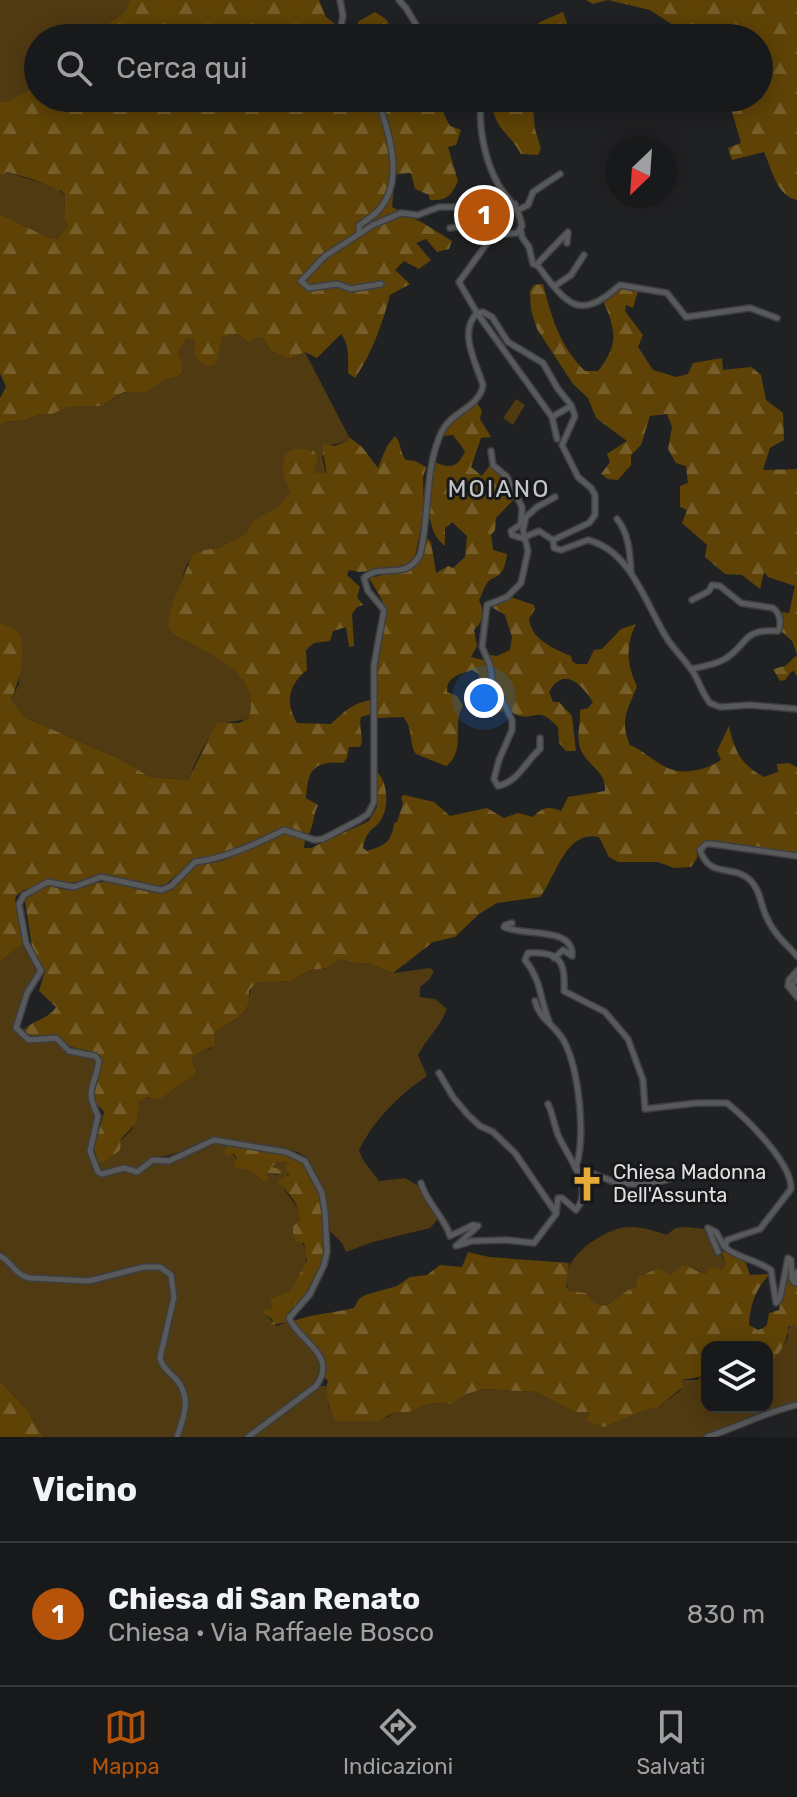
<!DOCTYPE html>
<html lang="it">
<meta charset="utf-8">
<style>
body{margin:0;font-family:Rubik,sans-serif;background:#252627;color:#f1f3f6}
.controls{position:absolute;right:24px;bottom:24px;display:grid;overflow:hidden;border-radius:16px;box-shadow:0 4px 20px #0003}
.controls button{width:72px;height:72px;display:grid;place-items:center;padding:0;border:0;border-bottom:2px solid #363839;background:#18191a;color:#f1f3f6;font:40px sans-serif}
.compass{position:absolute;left:605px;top:136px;width:72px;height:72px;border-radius:50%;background:#18191a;box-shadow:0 4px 20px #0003;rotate:205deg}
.you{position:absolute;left:484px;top:698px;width:28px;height:28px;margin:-20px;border:6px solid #fff;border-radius:50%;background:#1a73e8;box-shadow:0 0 0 12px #1a73e833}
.badge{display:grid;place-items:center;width:52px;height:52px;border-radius:50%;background:#b45309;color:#fff;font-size:26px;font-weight:700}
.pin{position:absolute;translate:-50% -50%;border:4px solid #fff;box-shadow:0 2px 8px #0006}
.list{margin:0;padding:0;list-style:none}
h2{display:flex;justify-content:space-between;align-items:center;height:104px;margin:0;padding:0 32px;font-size:34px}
h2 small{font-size:26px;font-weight:400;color:#9fa0a2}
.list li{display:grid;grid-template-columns:52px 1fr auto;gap:24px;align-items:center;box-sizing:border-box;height:144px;padding:0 32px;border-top:2px solid #363839}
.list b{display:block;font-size:30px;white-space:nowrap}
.list p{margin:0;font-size:26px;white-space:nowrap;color:#9fa0a2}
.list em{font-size:26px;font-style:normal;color:#9fa0a2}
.icon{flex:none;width:44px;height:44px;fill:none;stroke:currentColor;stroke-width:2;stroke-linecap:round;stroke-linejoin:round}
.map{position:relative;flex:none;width:797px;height:1437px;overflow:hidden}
.search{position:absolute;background:#18191a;box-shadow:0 4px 20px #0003;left:24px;right:24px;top:24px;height:88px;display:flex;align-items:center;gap:20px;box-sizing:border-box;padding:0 28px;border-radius:44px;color:#9fa0a2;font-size:30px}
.sheet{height:248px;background:#18191a}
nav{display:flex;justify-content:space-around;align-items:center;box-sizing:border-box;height:112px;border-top:2px solid #363839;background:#18191a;font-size:22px;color:#9fa0a2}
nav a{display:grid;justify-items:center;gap:4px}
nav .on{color:#b45309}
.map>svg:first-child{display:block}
.grass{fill:#503a12}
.forest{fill:url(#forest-firs)}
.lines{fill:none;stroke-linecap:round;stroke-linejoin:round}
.minor-casing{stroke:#3d3e40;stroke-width:8}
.minor{stroke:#57595b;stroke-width:5}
.labels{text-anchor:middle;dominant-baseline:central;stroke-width:6;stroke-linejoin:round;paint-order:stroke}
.poi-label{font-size:20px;fill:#dfe0e1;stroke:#17181a;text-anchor:start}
.quarter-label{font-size:24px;letter-spacing:2px;fill:#c3c5c8;stroke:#17181a}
</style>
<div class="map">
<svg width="797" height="1437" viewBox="0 0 797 1437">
<defs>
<pattern id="forest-firs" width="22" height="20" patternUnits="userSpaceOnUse" patternTransform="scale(2)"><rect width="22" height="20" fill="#5f4306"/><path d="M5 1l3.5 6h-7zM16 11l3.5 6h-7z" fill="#765e2a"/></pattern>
</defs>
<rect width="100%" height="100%" fill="#202123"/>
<g class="grass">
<polygon points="0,0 129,0 126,11 109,23 97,38 38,38 38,86 5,104 0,101"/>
<polygon points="7,172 57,188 65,195 64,216 68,226 58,239 47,237 0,214 0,176"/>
<path d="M237,334l12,9 8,-7 5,2 9,13 19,8 15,-7 44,85 -1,4 -17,4 -9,12 4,17h-11l1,-17 -6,-6 -11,-2 -8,42 -5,9 -17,14 -16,7 -8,13 -24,13 -21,4 -13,13 -20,62c7,11 14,12 25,18 31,17 67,32 57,74 -9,4 -17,2 -25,6 -16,9 -29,39 -36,56l-38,-3 -30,-18 -94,-41 -15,-18 8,-16 -3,-53 -16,-8v-197l5,-4 22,-2 14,-6h11l16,-7 34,-1 23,-14 21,1 19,-13 14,-4 4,-10 -5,-15 9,-13 8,2 22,22 5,-25z"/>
<polygon points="516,399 525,405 513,425 503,418"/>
<path d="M23,944l15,30 -14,18 -11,36c10,19 24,14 42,13l13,12 26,5 2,4c-4,24 -14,30 0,54l-8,35 9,23 5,2 22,-5 14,3 16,-12 15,2 46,-22 18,2 -1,9 10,13 10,5 11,11 3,-9 14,2 -9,-7 6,-6 16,1 -11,23 19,27 1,29 5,11 -1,10 -17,29 -19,6 2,12 -8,-1v5l13,12 10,-4c9,12 23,20 29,33 19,39 -54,58 -71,82h-66c8,-20 15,-39 0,-58 -6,-7 -13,-12 -16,-21 6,-28 35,-99 -18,-94 -14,2 -28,9 -42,12 -24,5 -48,-2 -73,0 -13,-4 -17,-18 -30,-23v-292z"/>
<path d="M340,959l16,5 11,-1 26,10 37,-5 4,3 -5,9 -9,7v10l15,2 12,10c-6,17 -20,29 -29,46l9,21c-28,19 -53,44 -68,74l4,10 16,21 26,-3 22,13 5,15 18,20 -4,1 -8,-8 -8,9 -57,14 -27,10 -4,-9 -12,-12 -8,-46 -9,-18 -7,-10 -8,-5 -81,-15c-25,5 -38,21 -65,20l-15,12 -23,-2 -11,5 -6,-4 1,-6h3l32,-34 6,-27c9,-5 17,-3 26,-6 6,-2 28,-20 31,-26l-4,-9 2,-6 17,-6 2,-15c9,-6 23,-12 30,-19 9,-11 3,-22 13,-31l35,-2 19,-11 17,-2z"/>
<path d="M686,1227l19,2c1,8 16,24 21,35l-5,6 -15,4c-13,-7 -23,-7 -35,1l-9,-5 -50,32 -10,4 -5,-1 -8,-7 -20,-7c-13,-28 24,-54 48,-62 16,-5 34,1 50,6l8,-7z"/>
<path d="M0,1258l19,19 11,3 60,3 54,-14h16l9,7 3,21 -14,61c2,9 8,14 15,22 17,18 9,37 2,57h-132l-15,-26 -28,-30z"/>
<path d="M793,1324h4v77c-33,11 -63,25 -96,36h-450l36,-24 32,-27h7l3,21 9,14 50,-4 7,-5h14l21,-9 21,1 16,-10 16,-5 53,3 39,20h14l1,3 -6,4 2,2 18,6 42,-17 11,-2 24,-18v-10h16l10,-8v35h60v-34l21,-35 -1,-8z"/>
</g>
<g class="forest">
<polygon points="129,0 319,0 326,17 334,23 336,36 350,36 359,21 375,12 387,20 393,33 414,27 419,38 97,38 109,23 126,11"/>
<path d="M586,0h211v200c-20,-4 -25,-30 -33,-48l-32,8 -4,-12 13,-5 -13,-45h31v-60h-66l-43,-28 -42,-10 -15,4z"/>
<polygon points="563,12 567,23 563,38 519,38 540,22"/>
<path d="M38,86v12h382l2,4 20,-3 2,15 6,12 11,4 -5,15 -8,2 10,34c-7,15 -11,20 -28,19l-1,-5 -14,-6 -4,-16 -16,1 -3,33 31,16 29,18 -3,8 -12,3 -11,-13 -10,4 15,17 -12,9 -15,-8 -9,9 15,14 -20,11c-8,30 -18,58 -35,83l-7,-5c0,-14 2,-28 -7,-39l-24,24 -12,-6 -15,7 -19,-8 -9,-13 -5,-1 -8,6 -12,-9 -15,3 -5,26 -10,4 -12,-11v-16l-8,-2 -9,13 5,15 -4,10 -14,4 -19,13 -22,-1 -22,14 -34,1 -16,7h-11l-15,6 -21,2 -5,4v-28l6,-11 -6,-14v-159l47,23 11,2 10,-13 -4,-9 1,-22 -3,-4 -33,-13 -22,-6 -7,4v-75l5,2z"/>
<path d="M491,98h41l3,31 6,20 -3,6 -17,-1c-14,-25 -26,-22 -30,-56z"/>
<path d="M543,284c8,32 17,63 42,87h13c21,-27 18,-39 6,-69l18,-15 16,4 -5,17 -7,-3 -1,6 18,24 -5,12 15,23 23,7 12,-3 5,-11 29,-5 1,12 28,-3 10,8 5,25 17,13 1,27 -14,8 -7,22 34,-1v185l-5,-13 -10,-9 -2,-20 9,1 6,-27 -27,-9 -4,-5 -4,17 -18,-14 -17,-1 -20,-17 2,-12 -25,-22 5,-13 -7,-3v-21l8,-3 -2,-17 -10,-3 -8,-14 4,-22 -5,-13 -17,2 -9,29 -10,10v10l-13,15 -10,-1 -7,-5 9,-12 -3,-8 20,-13 -31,-23 -8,-20 -15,-14 -36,-55 -6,-19 -1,-19 4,-6z"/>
<path d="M477,403l5,8 -2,8 11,18 -10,1 -10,29 11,9 8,-11 13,8 13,24 -20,21 -1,12 -4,5 2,15 14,4c-4,31 -15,17 -22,33 -3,4 -3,9 -6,13 6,13 5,20 -5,30l3,16 -6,11 12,3 7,-5 7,1 13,-6 2,-13 -7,-22 -12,-7 3,-5 15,-6 23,8 1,4 -6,10c2,21 26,30 42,37l1,5 4,3h11l7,-14 8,-1 19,-20 15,-5c-11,21 -9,42 1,62 -9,24 -18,34 -7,59 15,6 25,18 40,24 14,6 39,0 51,-9l-4,-9 12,-25c5,24 12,39 35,51l14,-5 -1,-8 12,-1 8,4v86l-87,-13 -13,8v10l-6,9 -17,1 -16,-6h-40l-9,-5 -10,-20c-34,-7 -43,40 -59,60l-43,6 -18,11 -24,23 -22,5 -40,31 -26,-10 -11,1 -16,-5 -13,9 -17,2 -19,11 -35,2 -7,8c2,27 -16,28 -35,42l1,12 -21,10 -2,5 4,10 -2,5 -35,25 -10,-3 -10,4 -3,22 -15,16 -1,11 -14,11 -8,1 -4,-13 10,-37 -11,-12 9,-40c-9,-11 -17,-9 -30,-13 -6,-2 -11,-8 -18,-10 -12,-4 -21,4 -31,-6 10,-12 25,-11 33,-24l-17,-16 6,-20 -13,-24 -7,-46c18,-28 28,-9 49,-11 10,-1 19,-8 30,-8 21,0 39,13 61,10l32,-27 24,-4 64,-28 20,7 -1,8h7l58,-27 8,-14v-35c10,9 12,31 6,44 -6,14 -16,10 -20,32l4,3c18,-5 25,-10 27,-28l3,-1 6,-18 -2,-7 3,-2 30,7 16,14 37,-8 17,10 14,-5 15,4c9,-10 16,-11 28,-6l7,-14 37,-6c2,-20 -19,-26 -25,-43 -4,-14 1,-24 0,-38l8,-2 5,-6c-11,-17 -29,-37 -44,-10l4,10h6l13,14 4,35h-10l-7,-8 -1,-16c-20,-21 -20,-8 -39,-11 -4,-1 -8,-5 -12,-7l-15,6 -8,-2 -3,-10 -2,-29 -7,-4c-12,4 -26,7 -25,22l10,4 6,10c-12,20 4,44 -17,60l-30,-12c-8,-12 -2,-26 -13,-37l-26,1v-58l9,-48 -4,-12 -13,-22 45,-10 10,-16 2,-15 5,5 5,31 12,-7 5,2 12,-11 2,-21 -15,-14 -7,6v18c-25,-19 -13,-57 -10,-84 16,8 24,4 30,-11l-12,-16 -11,1 12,-17z"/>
<path d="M395,436c7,7 4,16 11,24l9,1 11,6 -3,11 1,36 -9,42 -7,7 -12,5 -36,4 -11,-2 -2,5 13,12 -3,10 6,8 -6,2 -5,7 2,32 -5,1 -3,-20 -13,4 -3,10 -16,2 -8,7 1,20c-19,15 -22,33 -10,53l34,1c12,-12 23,-22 41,-24l-1,14 -10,3c-3,12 4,21 -1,30h-11l-2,11 -4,5c-5,0 -9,-1 -14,0 -21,2 -21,17 -23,35l12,7c-5,10 -4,19 -9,29l-28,-6 -61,28 -26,4 -28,24 -7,2 -55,-11 -32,8 -23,-4 -27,12 -6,5 -1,6 8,42 -23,17v-338c5,2 13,5 17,9 12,14 1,54 -6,68l15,18 94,41 30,18 38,3 29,-57h22l10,-5c10,-41 -26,-57 -57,-74 -11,-6 -18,-7 -25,-18l6,-24 19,-46 8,-5 21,-4 24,-13 8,-13 25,-14 13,-16c-8,-9 -14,-37 3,-42 5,-2 14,2 20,2l3,6 -2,16 11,1c1,-10 -4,-17 -3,-30l11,2 14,-5 1,-4 13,10 16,21 9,-22z"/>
<polygon points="797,655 797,677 794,671 791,672 785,680 780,681 773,669 785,666"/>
<path d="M233,1144c20,4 50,5 67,17 22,14 30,77 22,100 -6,21 -18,37 -34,52l-1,9 -16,3 2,-5 -9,-6 -1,-5h9l-2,-11 19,-6 18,-31 -3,-18 -8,-2 -3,-4v-11l7,-5c2,-15 -14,-31 -23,-40l12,-6 -4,-9 7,-3 -15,-1 -5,5 10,3v4l-16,-1 2,7 -5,2c-10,-10 -15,-14 -28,-14l-1,-3 3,-7 -3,-4 -9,2v-7z"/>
<path d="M720,1250l25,11 5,14 20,-1c-14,14 -20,31 -21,51l9,5 5,-2 4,-3 2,-12 10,-3 8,-39 4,14 6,-1v40l-9,3c-2,24 -12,26 -21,46v-26h-60c0,32 4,28 -26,33l2,7 -26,21 -11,2 -42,17 -18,-6 -2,-2 6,-4 -1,-3h-14l-39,-20 -53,-3 -16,5 -16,10 -21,-1 -21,9h-14l-17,9h-42c-6,-12 -13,-28 -8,-40l-4,-4 -1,-23 -30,-33c19,-7 40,-8 61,-13l5,-9 6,-4 32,-9 13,-9 17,-2 13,-10 22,2 6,-15 21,5 80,6 -3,23 3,5 17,2c19,29 30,-1 50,-6l2,-10 21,-9 12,7 12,-10 23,9 4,-7 11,3 5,-6z"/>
<polygon points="0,1381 28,1411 43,1437 0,1437"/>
</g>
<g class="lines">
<g class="minor-casing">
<g id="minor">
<polyline points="340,0 343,16 340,30 350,38"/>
<polyline points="399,0 406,8 424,38"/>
<path d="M482,98c-5,26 3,63 16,86 10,17 20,20 24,42l-5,7 -19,2 -10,7 -29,40 18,31 75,104 5,22"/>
<polyline points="518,210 528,205 533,192 560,174"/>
<polyline points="450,228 470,225 473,217 472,205"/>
<path d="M521,231l1,6 7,10 4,17 5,2c29,39 41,56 82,19l47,8 19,24 64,-9 27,10"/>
<path d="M359,233v-7c8,-7 17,-11 23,-20 22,-29 6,-77 -5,-108"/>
<polyline points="537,264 568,232 567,243"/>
<path d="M381,284l-30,5 -14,-5 -28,4 -8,-7 24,-25 48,-31 28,-12 17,2 21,-8h29c14,-13 27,-17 41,0l6,-3"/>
<polyline points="555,286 571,275 584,255"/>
<path d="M477,313l6,-1 9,5 16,25 35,21 15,26 13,16 4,11 -13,29 16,32 13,11 4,7v20l-6,8 -36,17 1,8 7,2 27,-10c44,11 58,66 80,100 8,12 20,23 27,35 5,10 8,19 15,28l10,4 30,-2 47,4"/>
<polyline points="552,417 571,406"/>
<polyline points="491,451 493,465 507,477 522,507 521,524 511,531 512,535 525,539"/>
<path d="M617,519c12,14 13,35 14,53"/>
<polyline points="525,537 539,531 553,540"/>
<path d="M691,669c10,-2 22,-4 32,-9 25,-13 17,-32 55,-29 4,-7 2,-18 -5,-23l-32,-5 -21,-17 -8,-1 -3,6 -17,9"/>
<path d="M540,738v11c-14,12 -22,33 -42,37l-4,-7 5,-19 13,-30v-10l-20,-40 -2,-15 -8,-18 5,-42 20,-8 14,-14 7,-32 -5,-21 3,-13 11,-10 18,-10"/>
<path d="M797,856l-85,-12h-6l-6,6c10,30 34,13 51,31 9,9 10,24 15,35 7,17 19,27 31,40"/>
<path d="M512,923l-7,2 -1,2c21,10 70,-1 68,29l-9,-6 -9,8"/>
<polyline points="797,971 789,980 788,986 797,997"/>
<polyline points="797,979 792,985 797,992"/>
<path d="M535,1001c4,18 20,24 29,40 15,29 22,95 12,126l41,16 30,2 23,-6"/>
<path d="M549,1021c-10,-24 -7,-40 -24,-61l3,-7c32,-2 38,9 36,38l41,21 23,27 15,41 2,29 52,-6h30c20,16 65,60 64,86l-31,40 -33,11 -2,7c10,10 32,13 46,23l5,33 4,-5 8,-40 3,2 1,19 3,4 2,-11"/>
<polyline points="439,1073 453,1097 468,1115 480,1126 493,1132 515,1153 556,1213"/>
<path d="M421,1183c6,21 25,36 29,53l23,-11 5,1 -22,20 16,-5 35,-1 27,3 22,-29 2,-16h4l14,12c19,-22 -9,-54 -18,-75 -4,-10 -5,-21 -10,-31"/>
<polyline points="718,1252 708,1228 716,1232 724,1246"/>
<path d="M0,1256c12,6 16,20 30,22l59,3 55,-14h16l11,8 3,22 -14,61c2,9 9,14 16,21 16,19 8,37 1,58"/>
<path d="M248,1437l68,-51c23,-32 -18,-45 -27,-68l21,-24 14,-29 3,-13 -2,-40 -3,-19 -17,-32 -19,-9 -72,-12 -45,21 -16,-1 -16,12 -13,-4 -22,6 -4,-2 -8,-21 8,-35c-14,-28 -3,-28 1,-55l-4,-5 -26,-5 -13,-13 -27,2 -13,-12 11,-35 14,-22 -15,-28 -7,-39 5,-9 24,-13 26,5 27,-10 60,13 10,-4 24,-24c32,-4 60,-18 89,-32l31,10 8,-1 36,-19 9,-6 6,-12v-137l10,-55 -16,-19 -4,-13c17,-16 41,4 56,-23 10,-40 4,-87 22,-124 9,-19 38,-24 41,-46 -7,-22 -25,-53 -6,-72"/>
<path d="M707,1437c31,-10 59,-25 90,-32"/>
</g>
</g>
<use href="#minor" class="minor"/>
</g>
<defs>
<g id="church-bare" transform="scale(2.76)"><path d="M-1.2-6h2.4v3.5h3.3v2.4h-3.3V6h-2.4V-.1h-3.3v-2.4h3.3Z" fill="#e8ab37" stroke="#17181a" stroke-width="2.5" paint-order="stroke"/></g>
</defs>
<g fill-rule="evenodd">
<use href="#church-bare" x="587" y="1184"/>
</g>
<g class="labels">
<g class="poi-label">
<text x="613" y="1172">Chiesa Madonna<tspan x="613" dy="23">Dell'Assunta</tspan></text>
</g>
<g class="quarter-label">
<text x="499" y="489">MOIANO</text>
</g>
</g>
</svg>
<div class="controls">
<button><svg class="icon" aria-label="layers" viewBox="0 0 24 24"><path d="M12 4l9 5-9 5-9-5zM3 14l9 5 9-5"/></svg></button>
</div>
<svg class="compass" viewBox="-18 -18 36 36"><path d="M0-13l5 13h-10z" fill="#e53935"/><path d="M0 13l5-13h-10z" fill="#9fa0a2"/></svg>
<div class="you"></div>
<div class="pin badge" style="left:484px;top:215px">1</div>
<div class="search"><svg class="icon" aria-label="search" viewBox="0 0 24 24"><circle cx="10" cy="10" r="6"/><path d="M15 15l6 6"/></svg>Cerca qui</div>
</div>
<section class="sheet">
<h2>Vicino<small></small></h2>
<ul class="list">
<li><span class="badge">1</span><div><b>Chiesa di San Renato</b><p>Chiesa · Via Raffaele Bosco</p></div><em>830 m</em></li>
</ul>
</section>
<nav>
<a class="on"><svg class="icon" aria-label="map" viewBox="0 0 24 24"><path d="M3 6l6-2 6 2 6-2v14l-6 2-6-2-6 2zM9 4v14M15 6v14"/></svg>Mappa</a>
<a><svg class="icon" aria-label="directions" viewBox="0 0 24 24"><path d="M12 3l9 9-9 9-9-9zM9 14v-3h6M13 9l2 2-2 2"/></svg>Indicazioni</a>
<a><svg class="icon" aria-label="saved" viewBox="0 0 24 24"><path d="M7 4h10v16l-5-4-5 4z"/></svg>Salvati</a>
</nav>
